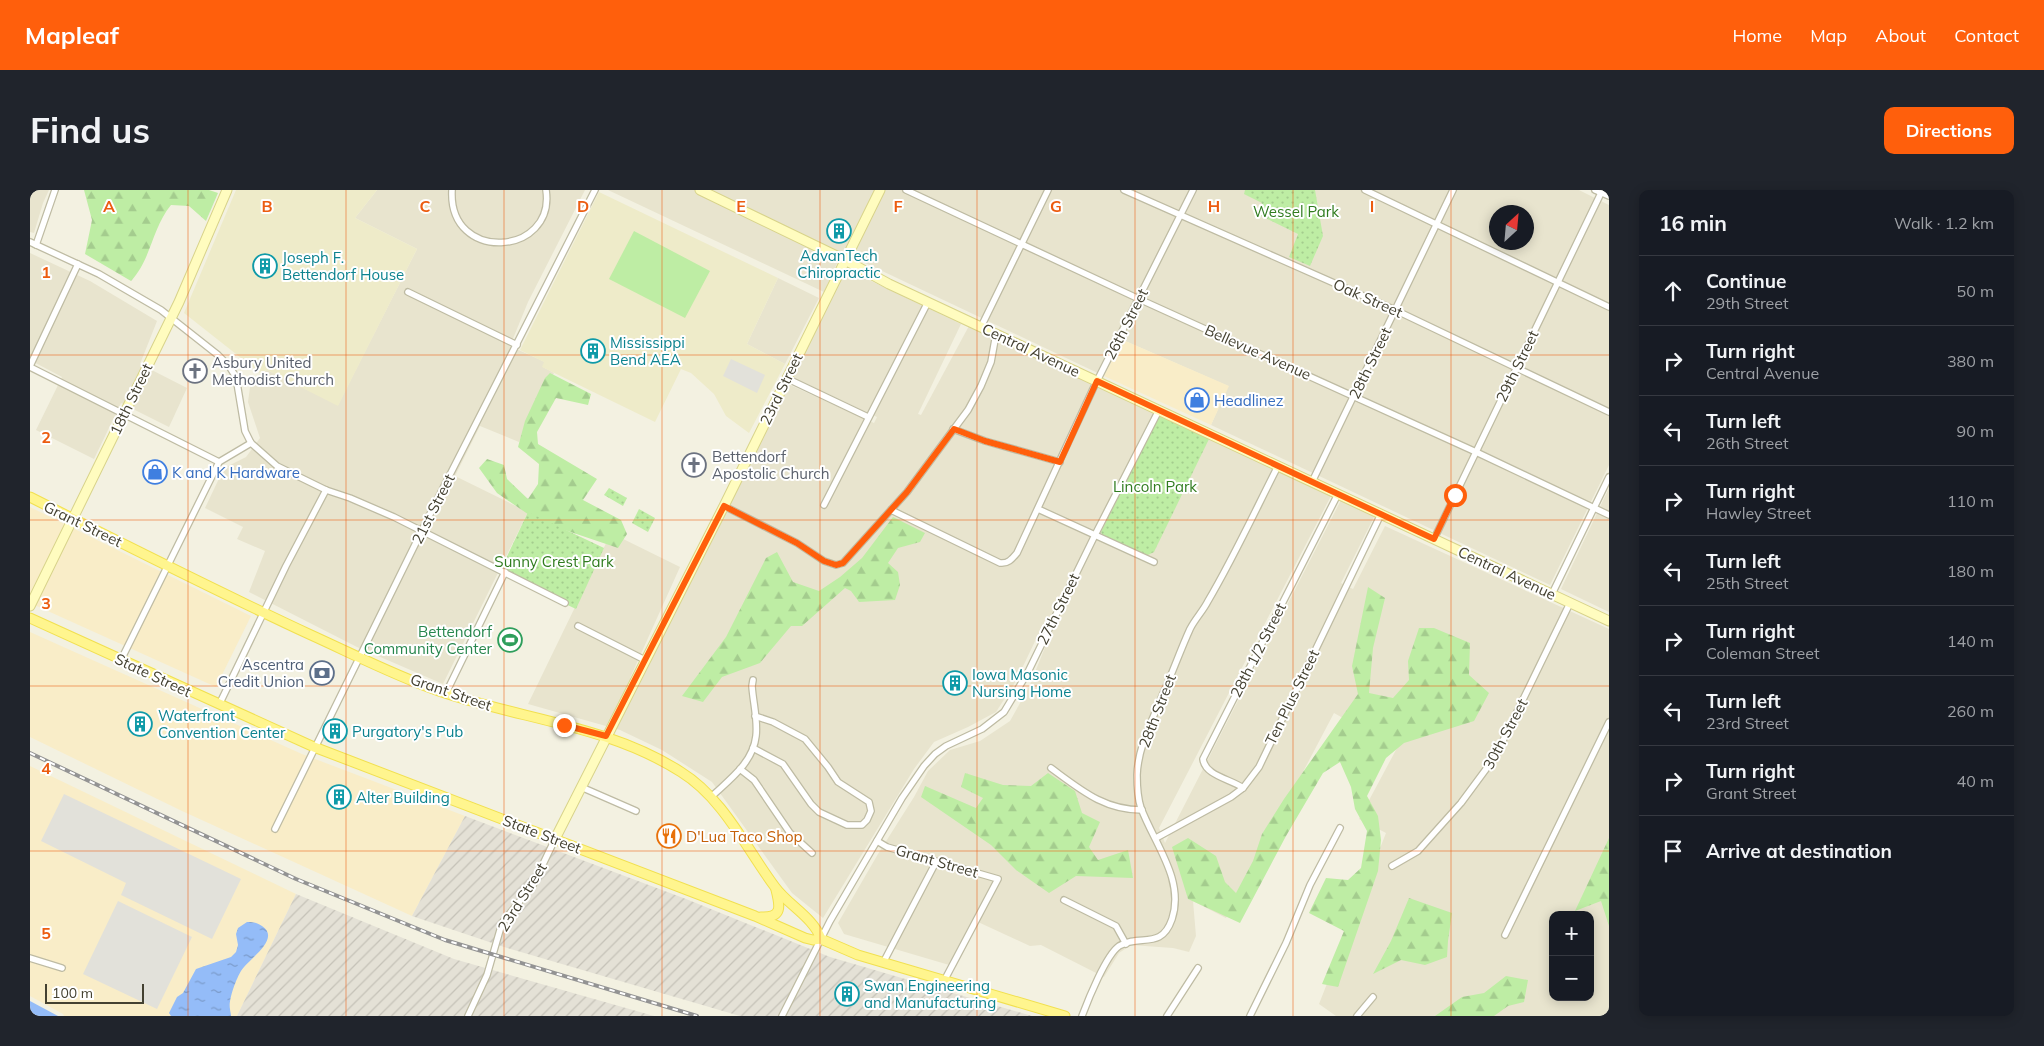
<!DOCTYPE html>
<meta charset="utf-8">
<style>
body{margin:0;font-family:Mulish,sans-serif;background:#20242c;color:#f1f3f6}
.controls{position:absolute;right:15px;bottom:15px;display:grid;overflow:hidden;border-radius:10px;box-shadow:0 2px 12px #0003}
.controls button{width:45px;height:45px;display:grid;place-items:center;padding:0;border:0;border-bottom:1px solid #363941;background:#171b24;color:#f1f3f6;font:25px sans-serif}
.compass{position:absolute;left:1459px;top:15px;width:45px;height:45px;border-radius:50%;background:#171b24;box-shadow:0 2px 12px #0003;rotate:26deg}
.scale{position:absolute;left:15px;bottom:12px;width:99px;box-sizing:border-box;padding-left:5px;border:2px solid #444131;border-top:0;font-size:14px;line-height:18px;white-space:nowrap;color:#444131;-webkit-text-stroke:4px #fff;paint-order:stroke}
.stop{position:absolute;width:15px;height:15px;margin:-11px;border:4px solid #ff5f0c;border-radius:50%;background:#fff}
.stop.end{background:#ff5f0c;border-color:#fff;box-shadow:0 1px 5px #0008}
.list{margin:0;padding:0;list-style:none}
h2{display:flex;justify-content:space-between;align-items:center;height:65px;margin:0;padding:0 20px;font-size:21px}
h2 small{font-size:16px;font-weight:400;color:#9ea1a6}
.list li{display:grid;grid-template-columns:32px 1fr auto;gap:15px;align-items:center;box-sizing:border-box;height:70px;padding:0 20px;border-top:1px solid #363941}
.list b{display:block;font-size:19px;white-space:nowrap}
.list p{margin:0;font-size:16px;white-space:nowrap;color:#9ea1a6}
.list em{font-size:16px;font-style:normal;color:#9ea1a6}
.icon{flex:none;width:28px;height:28px;fill:none;stroke:currentColor;stroke-width:2;stroke-linecap:round;stroke-linejoin:round}
.map{position:relative;flex:none;width:1579px;height:826px;overflow:hidden;border-radius:10px}
header{display:flex;align-items:center;gap:30px;box-sizing:border-box;height:70px;padding:0 25px;background:#ff5f0c;color:#fff}
header strong{font-size:24px}
nav{display:flex;gap:28px;margin-inline-start:auto;font-size:18px}
.intro{display:flex;align-items:center;justify-content:space-between;box-sizing:border-box;height:120px;padding:0 30px}
h1{margin:0;font-size:35px}
.button{padding:12px 22px;border-radius:10px;background:#ff5f0c;color:#fff;font-size:18px;font-weight:700}
main{display:flex;gap:30px;padding:0 30px}
aside{flex:1;background:#171b24;border-radius:10px;box-shadow:0 2px 12px #0003}
.map>svg:first-child{display:block}
.residential{fill:#e8e4ce;fill-rule:evenodd}
.commercial{fill:#f9edc8}
.industrial{fill:url(#industrial-furrows)}
.education{fill:#eeebc9}
.grass{fill:#beeda4}
.forest{fill:url(#forest-firs)}
.park{fill:url(#park-dots)}
.parking{fill:#e2e1da}
.water{fill:url(#water-ripples)}
.pier{fill:#f3f1e1}
.lines{fill:none;stroke-linecap:round;stroke-linejoin:round}
.street-casing{stroke:#bebba3;stroke-width:8}
.secondary-casing{stroke:#d8d38a;stroke-width:11}
.primary-casing{stroke:#f1e050;stroke-width:11}
.street{stroke:#fff;stroke-width:5.5}
.secondary{stroke:#fffcbf;stroke-width:9}
.primary{stroke:#fff58e;stroke-width:9}
.rail-casing{stroke:#939393;stroke-width:4}
.rail{stroke:#fff;stroke-width:2;stroke-dasharray:5.5;stroke-linecap:butt}
.route{stroke:#ff5f0c;stroke-width:6}
.grid{fill:none;stroke:#ec5c10;stroke-width:1;stroke-opacity:0.55}
.labels{text-anchor:middle;dominant-baseline:central;stroke-width:4;stroke-linejoin:round;paint-order:stroke}
.park-label{font-size:15px;fill:#307c1f;stroke:#fff}
.culture-label{font-size:15px;fill:#0d838f;stroke:#fff;text-anchor:start}
.street-label{font-size:15px;fill:#444131;stroke:#fff}
.worship-label{font-size:15px;fill:#5b616d;stroke:#fff;text-anchor:start}
.shop-label{font-size:15px;fill:#366cbe;stroke:#fff;text-anchor:start}
.leisure-label{font-size:15px;fill:#27864d;stroke:#fff;text-anchor:end}
.service-label{font-size:15px;fill:#4e5e75;stroke:#fff;text-anchor:end}
.food-label{font-size:15px;fill:#c56008;stroke:#fff;text-anchor:start}
.grid-label{font-size:16px;text-anchor:middle;font-weight:bold;fill:#ec5c10;stroke:#fff;stroke-width:4;stroke-linejoin:round;paint-order:stroke}
</style>
<header>
<strong>Mapleaf</strong>
<nav><a>Home</a><a>Map</a><a>About</a><a>Contact</a></nav>
</header>
<div class="intro"><h1>Find us</h1><a class="button">Directions</a></div>
<main>
<div class="map">
<svg width="1579" height="826" viewBox="0 0 1579 826">
<defs>
<pattern id="industrial-furrows" width="10" height="10" patternUnits="userSpaceOnUse" patternTransform="scale(1.25)"><rect width="10" height="10" fill="#e4e1d6"/><path d="M-1 1l2-2M0 10L10 0M9 11l2-2" fill="none" stroke="#c5c2b8"/></pattern>
<pattern id="forest-firs" width="22" height="20" patternUnits="userSpaceOnUse" patternTransform="scale(1.25)"><rect width="22" height="20" fill="#beeda4"/><path d="M5 1l3.5 6h-7zM16 11l3.5 6h-7z" fill="#a4cc8e"/></pattern>
<pattern id="park-dots" width="8" height="8" patternUnits="userSpaceOnUse" patternTransform="scale(1.25)"><rect width="8" height="8" fill="#beeda4"/><path d="M2 2h.1M6 6h.1" fill="none" stroke="#a4cc8e" stroke-width="1.8" stroke-linecap="round"/></pattern>
<pattern id="water-ripples" width="26" height="14" patternUnits="userSpaceOnUse" patternTransform="scale(1.25)"><rect width="26" height="14" fill="#94bcf8"/><path d="M2 4q2-2 4 0t4 0M15 11q2-2 4 0t4 0" fill="none" stroke="#7a9ac9"/></pattern>
</defs>
<rect width="100%" height="100%" fill="#f3f1e1"/>
<g class="residential">
<polygon points="0,0 19,0 13,13 4,43 0,42"/>
<polygon points="347,0 555,0 498,112 480,156 515,172 513,177 524,183 489,252 450,236 425,286 498,322 413,494 327,457 219,402 235,361 207,349 213,337 175,318 194,278 216,267 230,248 218,212 221,190 237,180 308,215 387,59 325,28"/>
<path d="M578,0h971l30,15v260l-59,120 -339,-160 17,-39 -105,-46 -19,36 -262,-124 -18,40zM1466,22h30v30h-30z"/>
<polygon points="0,63 60,91 127,131 110,174 157,198 139,237 91,213 64,269 6,240 32,187 0,170"/>
<path d="M814,78l117,56 -43,90 3,1 49,-91 362,170 -173,334 6,15 176,-343 33,17 -33,66 12,6 32,-63 224,103v387h-273l-17,-12 67,-171 -27,-14 38,-71 -63,-35 -108,205 -33,-17 3,35 -7,16 -16,-4 -42,-3 -12,8 -15,24 -63,-32 -11,1 -52,-24 -22,45 -112,-33 -6,-11 40,-69 36,-57 14,-26 22,-21 30,-9 30,-20 19,-34 19,-47 -10,-5 -22,46 -20,31 -28,15 -34,15 -20,27 -91,149 -31,-25 -80,-111 -50,-32 -42,-20 -92,-26 83,-171 69,34 -50,111 10,5 150,-298 84,38 3,-6 -85,-40zM1523,725h37v82h-37z"/>
<polygon points="748,88 789,108 755,174 717,154"/>
<polygon points="1579,298 1579,422 1531,399"/>
</g>
<g class="commercial">
<polygon points="1093,150 1199,196 1181,235 1074,186"/>
<polygon points="0,317 221,426 186,497 0,413"/>
<polygon points="0,442 272,564 435,626 382,726 152,621 0,547"/>
<polygon points="0,576 266,704 207,826 32,826 0,808"/>
</g>
<g class="industrial">
<polygon points="435,626 656,709 800,767 1002,826 710,826 474,757 382,726"/>
<polygon points="266,704 424,769 624,826 207,826"/>
</g>
<g class="education">
<polygon points="206,0 347,0 325,28 387,59 308,216 237,180 230,183 154,123"/>
<polygon points="569,2 748,88 717,154 755,174 719,243 696,226 684,204 661,183 651,179 625,232 512,177 514,172 490,160"/>
</g>
<polygon class="grass" points="604,41 680,81 655,128 579,89"/>
<g class="forest">
<path d="M54,0h125l9,3 -12,28 -17,-15 -18,-1c-19,23 -20,55 -40,76l-46,-27 7,-34z"/>
<polygon points="520,183 561,204 558,215 526,208 507,242 508,254 567,289 553,310 591,330 597,344 588,358 508,331 467,303 449,278 457,269 474,275 477,289 498,309 508,294 509,274 488,257 495,231 515,188"/>
<polygon points="863,327 895,343 890,352 868,358 858,373 868,382 870,395 865,410 829,412 821,401 815,398 772,436 761,436 730,473 692,487 673,512 652,506 696,447 736,368 747,362 763,392 789,401 810,387 832,368"/>
<polygon points="1338,397 1355,408 1343,458 1339,503 1363,508 1379,490 1378,471 1389,438 1404,438 1440,453 1439,485 1459,503 1444,531 1374,553 1356,568 1337,606 1348,626 1351,650 1348,681 1308,797 1292,794 1314,741 1279,723 1296,688 1318,690 1331,678 1337,641 1325,619 1321,597 1310,572 1293,583 1256,646 1210,733 1158,709 1142,657 1158,648 1186,666 1195,692 1206,703 1223,671 1232,644 1254,609 1328,504 1322,476"/>
<polygon points="935,583 973,595 1001,596 1018,583 1045,601 1052,623 1070,632 1059,657 1068,670 1098,660 1103,688 1046,686 1019,703 986,680 961,655 891,607 895,596 946,618 953,608 931,597"/>
<polygon points="1579,648 1579,736 1571,711 1545,721"/>
<polygon points="1379,708 1422,723 1418,751 1417,767 1395,775 1371,770 1343,784 1361,751"/>
<polygon points="1476,786 1498,790 1494,812 1478,816 1464,826 1405,826 1432,807 1454,803"/>
</g>
<g class="park">
<polygon points="1215,0 1285,0 1293,46 1280,76 1259,67 1268,44 1227,24 1232,13 1214,4"/>
<polygon points="1134,225 1180,247 1124,362 1116,366 1073,346 1071,342 1128,228"/>
<polygon points="579,298 597,308 593,316 574,305"/>
<polygon points="609,319 625,328 618,342 602,333"/>
<polygon points="498,322 574,358 546,419 478,387 480,382 472,377"/>
</g>
<g class="parking">
<polygon points="701,169 735,185 727,203 693,186"/>
<polygon points="34,604 211,689 182,749 91,705 96,693 11,651"/>
<polygon points="88,711 162,747 127,819 53,784"/>
</g>
<g class="water">
<path d="M217,732c7,0 10,1 15,4 20,13 -15,34 -21,45 -5,8 -13,30 -11,38 0,2 1,4 1,7h-60l-2,-3 8,-16 6,-4 13,-24 35,-12 5,-5 2,-7 -2,-11 2,-6z"/>
<polygon points="0,808 32,826 0,826"/>
</g>
<polygon class="pier" points="0,806 33,824 34,826 28,826 0,811"/>
<g class="lines">
<g class="street-casing">
<g id="street">
<path d="M422,0c-4,74 104,66 94,0"/>
<polyline points="876,0 1109,109 1446,262 1579,325"/>
<polyline points="1094,0 1365,120 1579,222"/>
<polyline points="1335,0 1579,117"/>
<polyline points="1565,0 1579,6"/>
<polyline points="0,52 69,84 131,120 188,165 199,176 206,187 215,241 221,253 247,276 296,300 320,308 364,327 535,413"/>
<polyline points="6,55 25,0"/>
<polyline points="378,102 487,155"/>
<polyline points="951,137 1018,0"/>
<polyline points="0,176 48,74"/>
<polyline points="0,177 189,272"/>
<polyline points="756,188 838,227"/>
<polyline points="923,239 955,251 1030,272"/>
<polyline points="1282,292 1423,0"/>
<polyline points="794,315 898,112"/>
<polyline points="694,316 767,353 794,371 806,375 813,373 877,302 938,220 951,196 961,172 966,144"/>
<polyline points="1008,319 1124,372"/>
<path d="M861,320l109,53c8,1 12,-4 17,-10l76,-164 100,-199"/>
<polyline points="1404,349 1571,3"/>
<polyline points="1522,404 1579,287"/>
<polyline points="548,436 615,470"/>
<polyline points="91,470 189,272 221,253"/>
<polyline points="416,503 475,382"/>
<polyline points="189,515 256,376 296,300"/>
<polyline points="723,558 753,574 781,614 789,622 817,635 832,635 837,630 841,621 839,612 808,592 798,577 775,549 743,532 725,526"/>
<path d="M1021,578c30,22 53,42 91,42"/>
<polyline points="710,579 724,590 760,643 782,663"/>
<polyline points="551,597 606,621"/>
<path d="M1213,598c-12,-9 -38,-12 -40,-29l135,-265"/>
<path d="M681,607c18,-17 42,-34 45,-61 2,-16 -3,-34 -4,-50l1,-6"/>
<polyline points="245,639 406,312 565,0"/>
<polyline points="1126,648 1201,607 1213,598 1229,577 1351,324"/>
<polyline points="847,651 857,657 968,689 914,791"/>
<polyline points="1362,676 1388,661 1431,613 1465,567 1540,413"/>
<polyline points="1034,710 1086,736 1096,754"/>
<polyline points="1475,745 1579,532"/>
<polyline points="0,768 32,778"/>
<polyline points="853,773 906,672"/>
<polyline points="438,826 457,785 472,733 503,695 525,649"/>
<polyline points="752,826 800,731 872,608 894,576 905,564 916,556 952,539 974,522 998,482 1065,345 1129,220"/>
<path d="M1052,826c6,-16 24,-61 37,-70 21,-13 42,5 53,-27 13,-39 -18,-76 -31,-111 -3,-9 -4,-23 -4,-33 1,-28 15,-54 25,-79 10,-22 18,-45 28,-67 5,-10 13,-18 18,-28 26,-44 47,-90 70,-135"/>
<polyline points="1137,826 1168,778"/>
<polyline points="1220,826 1256,753 1280,695 1310,638"/>
<polyline points="1327,826 1343,807"/>
</g>
</g>
<g class="secondary-casing">
<g id="secondary">
<polyline points="670,0 815,70 859,94 1579,431"/>
<polyline points="0,416 149,112 197,0"/>
<polyline points="525,649 694,316 850,0"/>
</g>
</g>
<g class="primary-casing">
<g id="primary">
<path d="M0,307c93,47 186,94 281,138 42,19 84,41 128,56 80,28 169,34 242,81 42,26 65,76 94,115 13,18 38,30 46,52"/>
<polyline points="0,428 284,557 725,726 775,748 783,750 791,749 828,765 1035,826"/>
<path d="M731,727c22,1 19,-11 15,-27"/>
</g>
</g>
<use href="#street" class="street"/>
<use href="#secondary" class="secondary"/>
<use href="#primary" class="primary"/>
<g class="rail-casing">
<polyline id="rail" points="0,563 266,689 415,750 667,826"/>
</g>
<use href="#rail" class="rail"/>
</g>
<g class="lines">
<polyline class="route" points="534,535 576,546 694,316 767,353 794,371 806,375 813,373 877,302 924,239 955,251 1030,272 1067,191 1404,349 1425,305"/>
</g>
<path class="grid" d="M158,0v826M316,0v826M474,0v826M632,0v826M790,0v826M947,0v826M1105,0v826M1263,0v826M1421,0v826M0,165h1579M0,330h1579M0,496h1579M0,661h1579"/>
<defs>
<g id="building-ring" transform="scale(1.25)"><circle r="9.5" fill="#fff" stroke="#0f9aa8" stroke-width="1.5"/><path d="M-4-6H4V6H1V3H-1V6H-4ZM-2.5-4.3h1.7v1.8h-1.7ZM.8-4.3h1.7v1.8H.8ZM-2.5-1h1.7V.8h-1.7ZM.8-1h1.7V.8H.8Z" fill="#0f9aa8"/></g>
<g id="church-ring" transform="scale(1.25)"><circle r="9.5" fill="#fff" stroke="#6b7280" stroke-width="1.5"/><path d="M-1.2-6h2.4v3.5h3.3v2.4h-3.3V6h-2.4V-.1h-3.3v-2.4h3.3Z" fill="#6b7280"/></g>
<g id="shop-ring" transform="scale(1.25)"><circle r="9.5" fill="#fff" stroke="#3f7fe0" stroke-width="1.5"/><path d="M-5-2.5h2.3a2.7 3.5 0 0 1 5.4 0H5L5.5 6h-11ZM-1.5-2.5h3a1.5 2.3 0 0 0-3 0Z" fill="#3f7fe0"/></g>
<g id="stadium-ring" transform="scale(1.25)"><circle r="9.5" fill="#fff" stroke="#2e9e5b" stroke-width="1.5"/><path d="M0-5a6.5 5 0 1 0 0 10a6.5 5 0 1 0 0-10ZM-3.5-1.8h7v3.6h-7Z" fill="#2e9e5b"/></g>
<g id="bank-ring" transform="scale(1.25)"><circle r="9.5" fill="#fff" stroke="#5c6f8a" stroke-width="1.5"/><path d="M-6-4H6V4H-6ZM0-2.3a2.3 2.3 0 1 0 0 4.6a2.3 2.3 0 1 0 0-4.6Z" fill="#5c6f8a"/></g>
<g id="restaurant-ring" transform="scale(1.25)"><circle r="9.5" fill="#fff" stroke="#e8710a" stroke-width="1.5"/><path d="M-5-6h1v4h1v-4h1v4h1v-4h1v5L-1.5 .5V6h-2V.5L-5-1ZM5-6V6H3V1.5H1.5Q1.5-4 5-6Z" fill="#e8710a"/></g>
</defs>
<g fill-rule="evenodd">
<use href="#building-ring" x="809" y="41"/>
<use href="#building-ring" x="235" y="76"/>
<use href="#building-ring" x="563" y="161"/>
<use href="#church-ring" x="165" y="181"/>
<use href="#shop-ring" x="1167" y="210"/>
<use href="#church-ring" x="664" y="275"/>
<use href="#shop-ring" x="125" y="282"/>
<use href="#stadium-ring" x="480" y="450"/>
<use href="#bank-ring" x="292" y="483"/>
<use href="#building-ring" x="925" y="493"/>
<use href="#building-ring" x="110" y="534"/>
<use href="#building-ring" x="305" y="541"/>
<use href="#building-ring" x="309" y="607"/>
<use href="#restaurant-ring" x="639" y="646"/>
<use href="#building-ring" x="817" y="804"/>
</g>
<g class="labels">
<g class="park-label">
<text x="1266" y="21">Wessel Park</text>
<text x="1125" y="296">Lincoln Park</text>
<text x="524" y="371">Sunny Crest Park</text>
</g>
<g class="culture-label">
<text x="809" y="65" text-anchor="middle">AdvanTech<tspan x="809" dy="17">Chiropractic</tspan></text>
<text x="252" y="67">Joseph F.<tspan x="252" dy="17">Bettendorf House</tspan></text>
<text x="580" y="152">Mississippi<tspan x="580" dy="17">Bend AEA</tspan></text>
<text x="942" y="484">Iowa Masonic<tspan x="942" dy="17">Nursing Home</tspan></text>
<text x="128" y="525">Waterfront<tspan x="128" dy="17">Convention Center</tspan></text>
<text x="322" y="541">Purgatory's Pub</text>
<text x="326" y="607">Alter Building</text>
<text x="834" y="795">Swan Engineering<tspan x="834" dy="17">and Manufacturing</tspan></text>
</g>
<g class="street-label">
<text transform="translate(1338 108) rotate(24)">Oak Street</text>
<text transform="translate(1096 134) rotate(-63)">26th Street</text>
<text transform="translate(1001 160) rotate(25)">Central Avenue</text>
<text transform="translate(1228 162) rotate(24)">Bellevue Avenue</text>
<text transform="translate(1340 173) rotate(-64)">28th Street</text>
<text transform="translate(1487 176) rotate(-64)">29th Street</text>
<text transform="translate(751 199) rotate(-64)">23rd Street</text>
<text transform="translate(101 209) rotate(-64)">18th Street</text>
<text transform="translate(403 319) rotate(-63)">21st Street</text>
<text transform="translate(53 334) rotate(26)">Grant Street</text>
<text transform="translate(1477 383) rotate(25)">Central Avenue</text>
<text transform="translate(1028 419) rotate(-64)">27th Street</text>
<text transform="translate(1228 460) rotate(-63)">28th 1/2 Street</text>
<text transform="translate(123 485) rotate(25)">State Street</text>
<text transform="translate(421 502) rotate(19)">Grant Street</text>
<text transform="translate(1262 507) rotate(-64)">Ten Plus Street</text>
<text transform="translate(1127 521) rotate(-69)">28th Street</text>
<text transform="translate(1475 544) rotate(-62)">30th Street</text>
<text transform="translate(512 644) rotate(21)">State Street</text>
<text transform="translate(907 671) rotate(16)">Grant Street</text>
<text transform="translate(492 707) rotate(-58)">23rd Street</text>
</g>
<g class="worship-label">
<text x="182" y="172">Asbury United<tspan x="182" dy="17">Methodist Church</tspan></text>
<text x="682" y="266">Bettendorf<tspan x="682" dy="17">Apostolic Church</tspan></text>
</g>
<g class="shop-label">
<text x="1184" y="210">Headlinez</text>
<text x="142" y="282">K and K Hardware</text>
</g>
<g class="leisure-label">
<text x="462" y="441">Bettendorf<tspan x="462" dy="17">Community Center</tspan></text>
</g>
<g class="service-label">
<text x="274" y="474">Ascentra<tspan x="274" dy="17">Credit Union</tspan></text>
</g>
<g class="food-label">
<text x="656" y="646">D'Lua Taco Shop</text>
</g>
</g>
<g class="grid-label">
<text x="79" y="22">A</text>
<text x="237" y="22">B</text>
<text x="395" y="22">C</text>
<text x="553" y="22">D</text>
<text x="711" y="22">E</text>
<text x="868" y="22">F</text>
<text x="1026" y="22">G</text>
<text x="1184" y="22">H</text>
<text x="1342" y="22">I</text>
<text x="16" y="88">1</text>
<text x="16" y="253">2</text>
<text x="16" y="419">3</text>
<text x="16" y="584">4</text>
<text x="16" y="749">5</text>
</g>
</svg>
<div class="controls">
<button>+</button>
<button>−</button>
</div>
<svg class="compass" viewBox="-18 -18 36 36"><path d="M0-13l5 13h-10z" fill="#e53935"/><path d="M0 13l5-13h-10z" fill="#9ea1a6"/></svg>
<div class="scale">100 m</div>
<div class="stop" style="left:1425px;top:305px"></div>
<div class="stop end" style="left:534px;top:535px"></div>
</div>
<aside>
<h2>16 min<small>Walk · 1.2 km</small></h2>
<ul class="list">
<li><svg class="icon" aria-label="ahead" viewBox="0 0 24 24"><path d="M12 20V5M6 11l6-6 6 6"/></svg><div><b>Continue</b><p>29th Street</p></div><em>50 m</em></li>
<li><svg class="icon" aria-label="right" viewBox="0 0 24 24"><path d="M7 20v-9h11M14 6l5 5-5 5"/></svg><div><b>Turn right</b><p>Central Avenue</p></div><em>380 m</em></li>
<li><svg class="icon" aria-label="left" viewBox="0 0 24 24"><path d="M17 20v-9H6M10 6l-5 5 5 5"/></svg><div><b>Turn left</b><p>26th Street</p></div><em>90 m</em></li>
<li><svg class="icon" aria-label="right" viewBox="0 0 24 24"><path d="M7 20v-9h11M14 6l5 5-5 5"/></svg><div><b>Turn right</b><p>Hawley Street</p></div><em>110 m</em></li>
<li><svg class="icon" aria-label="left" viewBox="0 0 24 24"><path d="M17 20v-9H6M10 6l-5 5 5 5"/></svg><div><b>Turn left</b><p>25th Street</p></div><em>180 m</em></li>
<li><svg class="icon" aria-label="right" viewBox="0 0 24 24"><path d="M7 20v-9h11M14 6l5 5-5 5"/></svg><div><b>Turn right</b><p>Coleman Street</p></div><em>140 m</em></li>
<li><svg class="icon" aria-label="left" viewBox="0 0 24 24"><path d="M17 20v-9H6M10 6l-5 5 5 5"/></svg><div><b>Turn left</b><p>23rd Street</p></div><em>260 m</em></li>
<li><svg class="icon" aria-label="right" viewBox="0 0 24 24"><path d="M7 20v-9h11M14 6l5 5-5 5"/></svg><div><b>Turn right</b><p>Grant Street</p></div><em>40 m</em></li>
<li><svg class="icon" aria-label="arrive" viewBox="0 0 24 24"><path d="M6 21V4h12l-3 4 3 4H6"/></svg><div><b>Arrive at destination</b></div></li>
</ul>
</aside>
</main>
